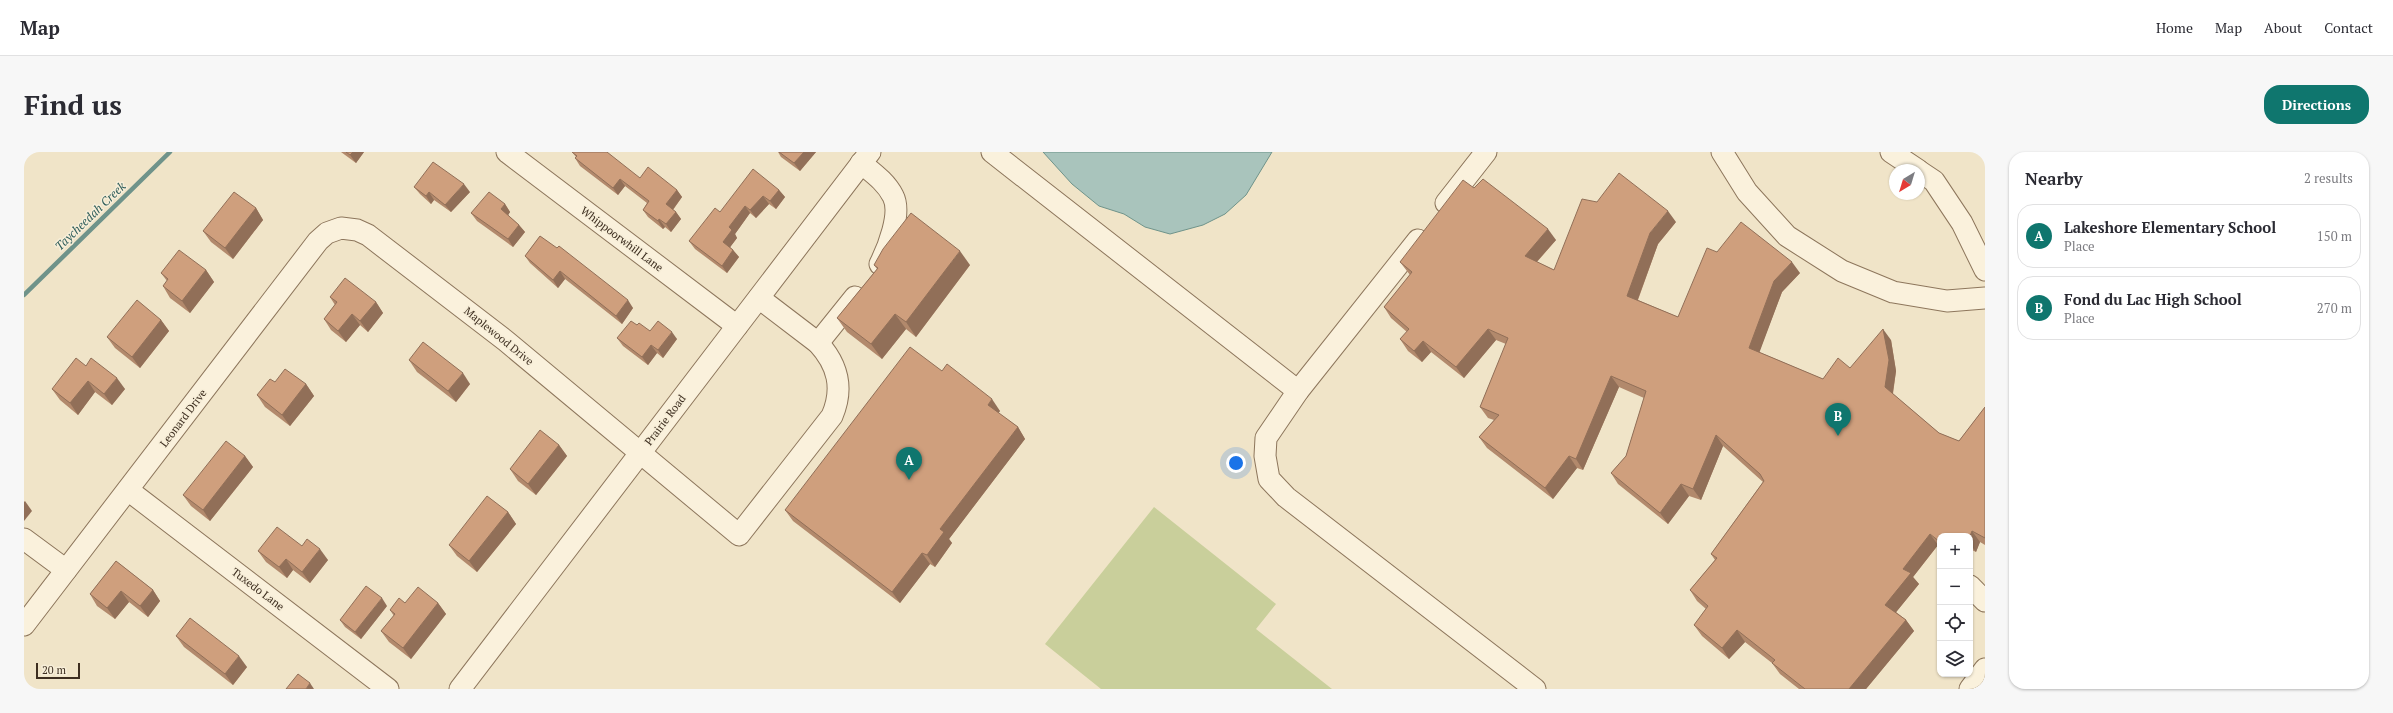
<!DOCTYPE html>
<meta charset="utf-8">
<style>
body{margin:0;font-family:"PT Serif",serif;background:#f7f7f7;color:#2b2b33}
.controls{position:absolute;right:12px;bottom:12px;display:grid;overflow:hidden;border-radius:8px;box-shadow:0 1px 3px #0004}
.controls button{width:36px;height:36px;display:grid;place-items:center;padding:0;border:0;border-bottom:1px solid #e1e1e2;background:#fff;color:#2b2b33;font:20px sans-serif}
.compass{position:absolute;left:1865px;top:12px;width:36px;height:36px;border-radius:50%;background:#fff;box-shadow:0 1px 3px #0004;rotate:218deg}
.scale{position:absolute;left:12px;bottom:10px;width:44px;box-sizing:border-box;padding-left:4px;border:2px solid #3d2e20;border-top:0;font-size:11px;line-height:14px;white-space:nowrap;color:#3d2e20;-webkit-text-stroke:3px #f7eed8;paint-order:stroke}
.you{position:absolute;left:1212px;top:311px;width:14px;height:14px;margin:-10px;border:3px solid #fff;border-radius:50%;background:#1a73e8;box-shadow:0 0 0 6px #1a73e833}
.badge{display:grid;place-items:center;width:26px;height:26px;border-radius:50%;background:#0f766e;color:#fff;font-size:13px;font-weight:700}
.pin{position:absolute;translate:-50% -33px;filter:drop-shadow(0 1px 2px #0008)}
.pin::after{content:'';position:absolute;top:21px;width:14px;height:12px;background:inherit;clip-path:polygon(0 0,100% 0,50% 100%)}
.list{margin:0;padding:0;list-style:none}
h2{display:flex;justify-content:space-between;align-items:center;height:52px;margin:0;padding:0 16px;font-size:17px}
h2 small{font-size:13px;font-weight:400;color:#7c7c81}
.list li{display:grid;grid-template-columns:26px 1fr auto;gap:12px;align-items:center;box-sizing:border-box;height:64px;margin:0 8px 8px;padding:0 8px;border:1px solid #e1e1e2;border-radius:16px}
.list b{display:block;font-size:15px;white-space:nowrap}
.list p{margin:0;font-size:13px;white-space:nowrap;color:#7c7c81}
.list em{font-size:13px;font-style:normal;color:#7c7c81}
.icon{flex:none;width:22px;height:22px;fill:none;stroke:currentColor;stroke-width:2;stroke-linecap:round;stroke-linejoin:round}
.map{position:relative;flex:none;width:1961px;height:537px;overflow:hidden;border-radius:16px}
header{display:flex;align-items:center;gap:24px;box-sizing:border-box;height:56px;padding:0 20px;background:#fff;border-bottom:1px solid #e1e1e2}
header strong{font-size:19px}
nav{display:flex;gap:22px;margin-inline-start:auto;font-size:14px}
.intro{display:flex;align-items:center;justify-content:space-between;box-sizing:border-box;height:96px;padding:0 24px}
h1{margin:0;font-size:28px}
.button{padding:10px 18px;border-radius:16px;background:#0f766e;color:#fff;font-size:14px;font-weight:700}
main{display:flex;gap:24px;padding:0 24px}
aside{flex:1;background:#fff;border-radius:16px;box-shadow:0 1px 3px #0004}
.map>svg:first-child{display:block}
.green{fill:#c9cf9b}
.water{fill:#a9c4bc;stroke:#6f938a}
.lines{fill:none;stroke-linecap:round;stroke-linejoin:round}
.stream{stroke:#6f938a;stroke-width:4.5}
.minor-casing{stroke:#8d765c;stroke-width:23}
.minor{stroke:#faf1dc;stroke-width:21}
.wall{fill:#b2896c}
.shaded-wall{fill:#916f58}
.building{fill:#cf9f7d;stroke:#916f58}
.labels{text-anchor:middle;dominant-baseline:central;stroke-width:3;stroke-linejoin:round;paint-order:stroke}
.street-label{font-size:11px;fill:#3d2e20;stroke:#f7eed8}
.water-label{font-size:12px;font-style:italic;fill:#2f5d5a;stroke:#f7eed8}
</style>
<header>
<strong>Map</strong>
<nav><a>Home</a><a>Map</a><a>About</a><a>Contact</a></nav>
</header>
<div class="intro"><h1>Find us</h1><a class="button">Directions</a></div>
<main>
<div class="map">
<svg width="1961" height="537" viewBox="0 0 1961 537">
<rect width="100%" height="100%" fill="#f0e4c8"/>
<polygon class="green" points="1130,355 1252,452 1232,477 1308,537 1077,537 1021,492"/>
<polygon class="water" points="1019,0 1248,0 1222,43 1201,62 1179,73 1146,82 1121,75 1100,62 1075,54 1048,32"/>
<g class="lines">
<polyline class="stream" points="0,143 146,0"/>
<g class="minor-casing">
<g id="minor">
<polyline points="483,0 713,174"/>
<polyline points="968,0 1274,239"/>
<polyline points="1698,0 1723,40 1763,84 1818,119 1869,140 1923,149 1961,146"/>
<polyline points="1867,0 1894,18"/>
<path d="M837,11c12,10 25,19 32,33 9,17 -5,52 -13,68"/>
<polyline points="1895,19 1910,29 1938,71 1961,118"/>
<polyline points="1422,51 1462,0"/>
<polyline points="1394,88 1274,239 1242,286 1241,304 1245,327 1262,345 1511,537"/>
<polyline points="735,146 794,191 831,145"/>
<polyline points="104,338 364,537"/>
<polyline points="0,387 42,418"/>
<polyline points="1946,434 1961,449"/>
<path d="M0,473l294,-384 9,-8 14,-5 16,2 11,5 138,106 233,194 93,-119c12,-28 6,-51 -14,-73"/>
<polyline points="436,537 846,0"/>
<polyline points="1946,537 1961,517"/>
</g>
</g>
<use href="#minor" class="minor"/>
</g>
<g class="wall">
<polygon points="317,0 340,0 332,11"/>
<polygon points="548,0 616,26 653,38 658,45 649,58 652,60 657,67 647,80 641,75 639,77 624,65 619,58 623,51 601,34 594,43 556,14 551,6 552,5"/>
<polygon points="754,0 792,0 776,19 757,5"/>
<polygon points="390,35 446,40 427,60 410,48 407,52 396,42"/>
<polygon points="1450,36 1532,88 1513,110 1530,118 1652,70 1634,92 1614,148 1654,165 1693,100 1776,121 1758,140 1735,200 1799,227 1826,216 1867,188 1872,219 1869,242 1915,281 1935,289 1961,255 1961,393 1956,390 1952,400 1946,397 1946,384 1916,384 1916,395 1914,393 1889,425 1895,432 1872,460 1882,468 1890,479 1842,537 1775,537 1756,522 1748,511 1721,490 1705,507 1678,484 1670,473 1682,457 1673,449 1666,438 1691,408 1687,402 1739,330 1699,294 1677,348 1665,344 1644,372 1594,332 1587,321 1602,304 1620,246 1595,235 1559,318 1553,316 1529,347 1463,296 1455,285 1470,268 1464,266 1456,255 1482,192 1472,188 1440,226 1407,200 1398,210 1384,199 1376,187 1383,180 1367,166 1360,155 1386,123 1376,110"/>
<polygon points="755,38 761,45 752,57 745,52 732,66 726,61 711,82 713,86 706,95 709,98 715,105 703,121 671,97 665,89 696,60"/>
<polygon points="481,52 486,60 484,63 495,73 501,80 489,95 453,69 447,61"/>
<polygon points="232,56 239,68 209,107 187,90 179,79"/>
<polygon points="516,84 609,156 598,172 541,127 534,136 506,111 501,104"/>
<polygon points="850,113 946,113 892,185 882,177 858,207 823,180 813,166 853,117"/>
<polygon points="182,118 190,130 166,161 146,146 139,134 143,129 137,121"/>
<polygon points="306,145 352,150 359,161 344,180 336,173 322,190 307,178 300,167 311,153"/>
<polygon points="137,168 145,179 116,216 91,196 83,185"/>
<polygon points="613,173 626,179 653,187 639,206 633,201 624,213 599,194 593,186"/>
<polygon points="385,208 446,232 432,250 393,220"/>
<polygon points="62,214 101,237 88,253 71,240 54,263 36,248 28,237"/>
<polygon points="918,219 976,259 974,261 994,275 1001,287 925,387 928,391 911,415 906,412 876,451 769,369 761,358"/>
<polygon points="282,232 290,244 266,274 241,255 233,243"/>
<polygon points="535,293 543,304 512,343 494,329 486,317"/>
<polygon points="221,304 229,315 186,369 167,354 159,343"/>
<polygon points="484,360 492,372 453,420 433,404 425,393"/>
<polygon points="278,394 304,408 286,431 269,418 263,426 242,410 234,399"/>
<polygon points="92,409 129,438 136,449 124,465 105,450 91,467 73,454 66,442"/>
<polygon points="381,451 414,451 422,462 387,507 365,490 357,479 370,464 366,458"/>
<polygon points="363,454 337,487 321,475 316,468"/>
<polygon points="152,484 223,515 209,533 160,495"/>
</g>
<g class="shaded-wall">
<polygon points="329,0 340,0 332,11 326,3"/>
<polygon points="780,0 792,0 776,19 770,11"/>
<polygon points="596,27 601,34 594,43 589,36"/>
<polygon points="440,32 446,40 427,60 421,53"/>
<polygon points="653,38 658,45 647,60 642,52"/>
<polygon points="755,38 761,45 752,57 746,49"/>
<polygon points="405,40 410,48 407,52 402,44"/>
<polygon points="739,44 745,52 732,66 726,58"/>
<polygon points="481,52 486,60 483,65 477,57"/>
<polygon points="721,54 726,61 711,82 713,86 704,98 699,90 705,75"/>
<polygon points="232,56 239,68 209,107 201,96"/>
<polygon points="1644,59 1652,70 1634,92 1611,155 1603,144 1626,81"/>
<polygon points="652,60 657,67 647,80 642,72"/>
<polygon points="635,67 641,75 639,77 634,69"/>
<polygon points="495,73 501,80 489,95 484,87"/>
<polygon points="1524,77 1532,88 1508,115 1501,104"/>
<polygon points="709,98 715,105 703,121 698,114"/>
<polygon points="936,99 946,113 892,185 882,170"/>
<polygon points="1768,110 1776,121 1758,140 1733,207 1725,196 1750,129"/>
<polygon points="182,118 190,130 166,161 158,149"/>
<polygon points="536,119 541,127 534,136 529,128"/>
<polygon points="604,148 609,156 598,172 592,164"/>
<polygon points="352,150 359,161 344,180 336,169"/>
<polygon points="328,162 336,173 322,190 314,179"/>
<polygon points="871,162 882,177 858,207 847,192"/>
<polygon points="137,168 145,179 116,216 108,205"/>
<polygon points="1464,177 1472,188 1440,226 1432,215"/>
<polygon points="1859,177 1867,188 1872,219 1868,246 1861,235"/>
<polygon points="648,180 653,187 639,206 634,198"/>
<polygon points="1399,189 1407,200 1398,210 1390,199"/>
<polygon points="627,193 633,201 624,213 618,205"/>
<polygon points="439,221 446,232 432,250 424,239"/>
<polygon points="1587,224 1595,235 1559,318 1552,307"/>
<polygon points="93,226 101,237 88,253 80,242"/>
<polygon points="64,229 71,240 54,263 46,251"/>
<polygon points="282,232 290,244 266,274 258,263"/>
<polygon points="968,247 976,259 972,264 964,253"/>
<polygon points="994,275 1001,287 925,387 928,391 911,415 903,403 916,377"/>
<polygon points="1692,283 1699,294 1677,348 1669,337"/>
<polygon points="535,293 543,304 512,343 504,332"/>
<polygon points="221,304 229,315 186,369 179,358"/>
<polygon points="1545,304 1553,316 1529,347 1521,336"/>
<polygon points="1657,332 1665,344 1644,372 1636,361"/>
<polygon points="1,349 8,359 0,369 0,350"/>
<polygon points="484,360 492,372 453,420 445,409"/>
<polygon points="1948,379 1956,390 1952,400 1946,392 1946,384"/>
<polygon points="1906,382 1914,393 1889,425 1895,432 1869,464 1861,453 1879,417"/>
<polygon points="296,397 304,408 286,431 278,420"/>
<polygon points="898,401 906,412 876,451 868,440"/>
<polygon points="262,407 269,418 263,426 255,415"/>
<polygon points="129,438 136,449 124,465 116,454"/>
<polygon points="97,439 105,450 91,467 83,456"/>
<polygon points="358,446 363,454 337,487 331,480"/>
<polygon points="414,451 422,462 387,507 379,496"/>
<polygon points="1882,468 1890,479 1842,537 1825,537"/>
<polygon points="1713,478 1721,490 1705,507 1698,496"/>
<polygon points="215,504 223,515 209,533 201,522"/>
<polygon points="286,531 290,537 282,537"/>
</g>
<g class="building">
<polygon points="322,0 329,0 326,3"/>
<polygon points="548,0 583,0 616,26 624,15 653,38 642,52 652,60 642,72 635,67 634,69 619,58 625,49 596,27 589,36 551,6 553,4"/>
<polygon points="755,0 780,0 770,11"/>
<polygon points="409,10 440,32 421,53 405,40 402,44 390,35"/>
<polygon points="729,17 755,38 746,49 739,44 726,58 721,54 705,75 708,78 699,90 709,98 698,114 665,89 691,56 696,60"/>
<polygon points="1595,21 1644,59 1626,81 1603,144 1654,165 1683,96 1693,100 1717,70 1768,110 1750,129 1725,196 1799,227 1814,206 1826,216 1859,177 1865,208 1861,235 1915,281 1935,289 1961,255 1961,386 1948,379 1946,384 1934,384 1930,382 1928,384 1916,384 1916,390 1906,382 1879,417 1887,421 1861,453 1882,468 1825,537 1781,537 1748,511 1751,508 1713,478 1698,496 1670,473 1684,454 1666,438 1693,406 1687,402 1740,329 1736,322 1692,283 1669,337 1657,332 1636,361 1587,321 1602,304 1622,239 1587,224 1552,307 1545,304 1521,336 1455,285 1475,263 1456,255 1484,186 1464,177 1432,215 1399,189 1390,199 1376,187 1385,177 1360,155 1388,120 1376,110 1439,28 1450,36 1459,27 1524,77 1501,104 1530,118 1558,47 1573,50"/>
<polygon points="210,40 232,56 201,96 179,79"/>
<polygon points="465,40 481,52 477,57 495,73 484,87 447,61"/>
<polygon points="887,61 936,99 882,170 871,162 847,192 813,166 854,116 850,113 859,97"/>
<polygon points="516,84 533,96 535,94 604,148 592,164 536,119 529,128 501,104"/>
<polygon points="155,98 182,118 158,149 139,134 144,127 137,121"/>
<polygon points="321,126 352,150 336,169 328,162 314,179 300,167 313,150 306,145"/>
<polygon points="113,148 137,168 108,205 83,185"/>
<polygon points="607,169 613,173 615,171 626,179 634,169 648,180 634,198 627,193 618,205 593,186"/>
<polygon points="399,190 439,221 424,239 385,208"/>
<polygon points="886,195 918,219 923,212 968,247 964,253 994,275 916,377 920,380 903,403 898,401 868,440 761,358"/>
<polygon points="52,206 62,214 67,206 93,226 80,242 64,229 46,251 28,237"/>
<polygon points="261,217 282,232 258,263 233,243 246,227 251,230"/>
<polygon points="516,278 535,293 504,332 486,317"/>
<polygon points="202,289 221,304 179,358 159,343"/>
<polygon points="463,344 484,360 445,409 425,393"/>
<polygon points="253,375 278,394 283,387 296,397 278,420 262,407 255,415 234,399"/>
<polygon points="92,409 129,438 116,454 97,439 83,456 66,442"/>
<polygon points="342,434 358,446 331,480 316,468"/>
<polygon points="394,435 414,451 379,496 357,479 371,462 366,458 375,446 381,451"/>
<polygon points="166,466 215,504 201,522 152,484"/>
<polygon points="274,522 286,531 282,537 262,537"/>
</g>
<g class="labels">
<g class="street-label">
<text transform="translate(598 87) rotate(37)">Whippoorwhill Lane</text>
<text transform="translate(475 184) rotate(39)">Maplewood Drive</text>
<text transform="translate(159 266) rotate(-53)">Leonard Drive</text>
<text transform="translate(641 268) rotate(-53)">Prairie Road</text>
<text transform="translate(234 437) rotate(37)">Tuxedo Lane</text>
</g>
<g class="water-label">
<text transform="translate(66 64) rotate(-44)">Taycheedah Creek</text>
</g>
</g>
</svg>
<div class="controls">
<button>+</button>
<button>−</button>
<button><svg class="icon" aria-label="locate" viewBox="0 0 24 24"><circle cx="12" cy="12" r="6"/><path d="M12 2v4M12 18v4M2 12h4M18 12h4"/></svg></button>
<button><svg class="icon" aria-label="layers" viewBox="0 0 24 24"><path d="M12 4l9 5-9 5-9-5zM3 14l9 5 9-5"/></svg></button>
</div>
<svg class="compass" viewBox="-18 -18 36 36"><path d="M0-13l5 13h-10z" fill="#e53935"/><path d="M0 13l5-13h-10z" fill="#7c7c81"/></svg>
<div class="scale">20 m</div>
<div class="you"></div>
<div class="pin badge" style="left:885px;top:328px">A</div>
<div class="pin badge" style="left:1814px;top:284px">B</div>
</div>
<aside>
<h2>Nearby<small>2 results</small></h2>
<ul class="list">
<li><span class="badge">A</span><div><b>Lakeshore Elementary School</b><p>Place</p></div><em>150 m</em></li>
<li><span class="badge">B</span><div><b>Fond du Lac High School</b><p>Place</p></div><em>270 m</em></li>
</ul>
</aside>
</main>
